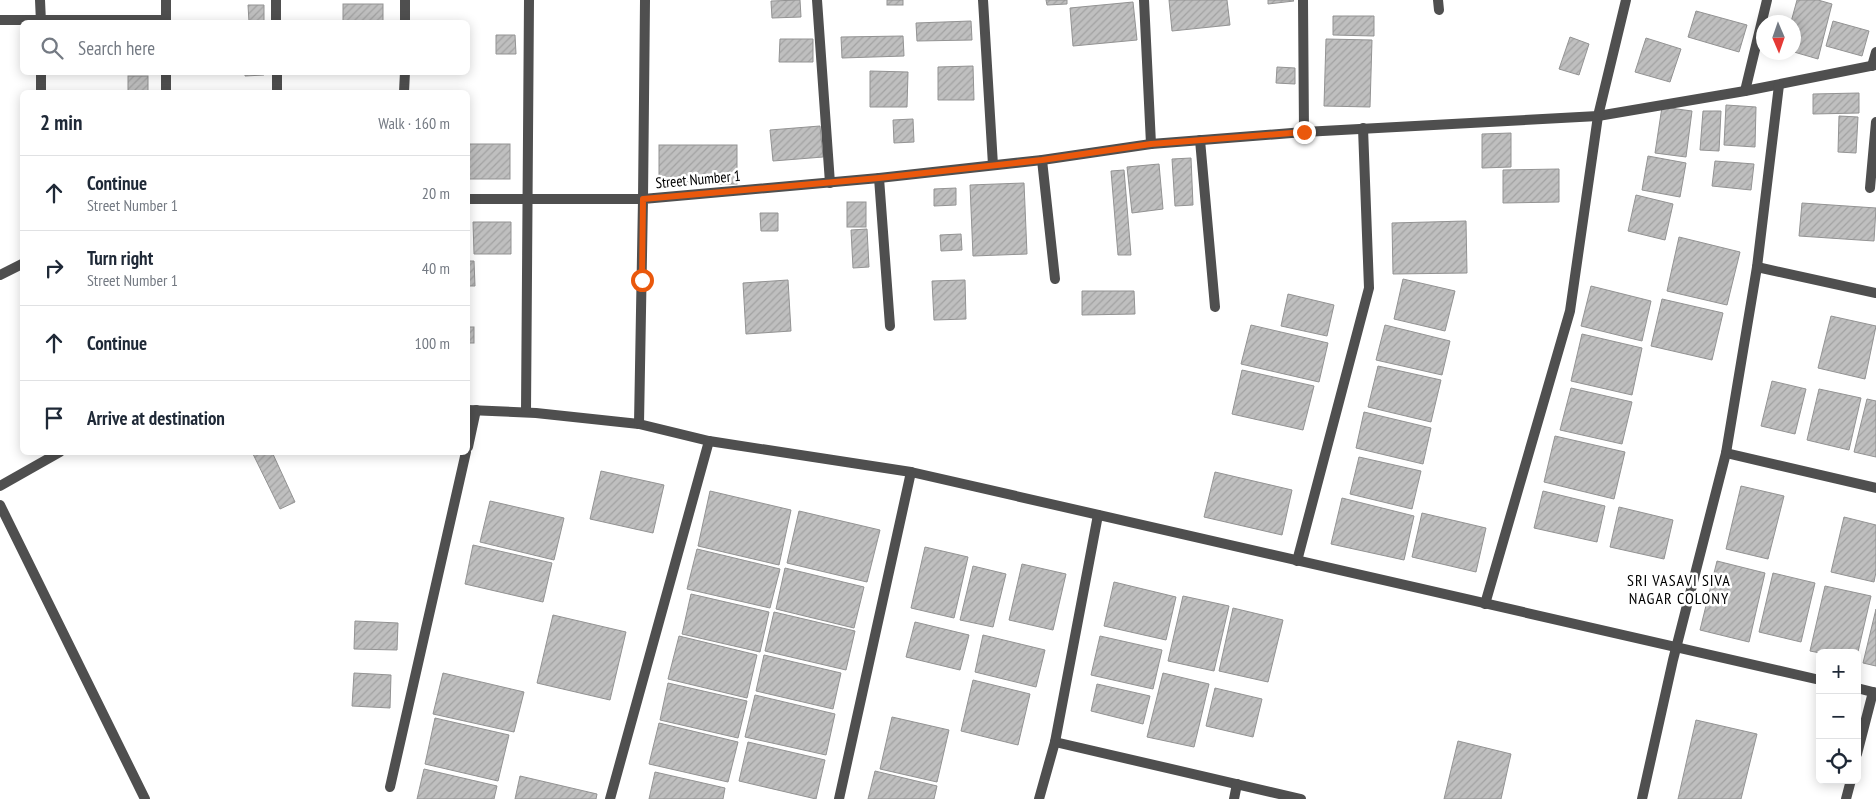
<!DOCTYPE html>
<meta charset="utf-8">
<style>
body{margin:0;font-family:"PT Sans Narrow",sans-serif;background:#f2f2f3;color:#1f2937}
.controls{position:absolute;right:15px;bottom:15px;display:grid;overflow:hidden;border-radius:8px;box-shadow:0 2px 12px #0003}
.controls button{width:45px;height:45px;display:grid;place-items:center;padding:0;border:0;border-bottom:1px solid #e0e1e3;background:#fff;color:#1f2937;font:25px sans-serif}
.compass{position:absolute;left:1756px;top:15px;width:45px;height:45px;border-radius:50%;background:#fff;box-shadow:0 2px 12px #0003;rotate:178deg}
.stop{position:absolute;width:15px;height:15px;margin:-11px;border:4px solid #ea580c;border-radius:50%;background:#fff}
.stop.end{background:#ea580c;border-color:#fff;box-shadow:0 1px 5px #0008}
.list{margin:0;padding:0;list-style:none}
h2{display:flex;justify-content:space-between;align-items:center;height:65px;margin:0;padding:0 20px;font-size:21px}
h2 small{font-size:16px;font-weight:400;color:#747a83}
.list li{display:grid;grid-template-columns:32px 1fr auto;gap:15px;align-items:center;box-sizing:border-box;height:75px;padding:0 20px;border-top:1px solid #e0e1e3}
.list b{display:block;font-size:19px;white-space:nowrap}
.list p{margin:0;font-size:16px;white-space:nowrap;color:#747a83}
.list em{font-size:16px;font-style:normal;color:#747a83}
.icon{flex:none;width:28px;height:28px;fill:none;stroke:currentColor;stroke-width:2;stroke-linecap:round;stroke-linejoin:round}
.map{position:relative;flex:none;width:1876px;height:799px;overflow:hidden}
.search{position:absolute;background:#fff;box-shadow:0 2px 12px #0003;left:20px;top:20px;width:450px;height:55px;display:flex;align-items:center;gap:12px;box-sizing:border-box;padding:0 18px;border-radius:8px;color:#747a83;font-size:19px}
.panel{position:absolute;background:#fff;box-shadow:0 2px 12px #0003;left:20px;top:90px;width:450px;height:365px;border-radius:8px}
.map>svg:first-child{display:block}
.building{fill:url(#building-hatch);stroke:#939393}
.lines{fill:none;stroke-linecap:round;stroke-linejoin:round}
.minor{stroke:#4f4f4f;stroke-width:10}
.route{stroke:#ea580c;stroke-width:6}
.labels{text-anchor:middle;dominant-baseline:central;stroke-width:5;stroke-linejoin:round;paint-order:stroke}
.street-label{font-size:15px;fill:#000;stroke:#fff}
.neighbourhood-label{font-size:16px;letter-spacing:1px;fill:#000;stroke:#fff}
</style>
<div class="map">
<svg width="1876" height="799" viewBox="0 0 1876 799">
<defs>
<pattern id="building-hatch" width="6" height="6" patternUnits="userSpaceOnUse" patternTransform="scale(1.25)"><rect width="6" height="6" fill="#bfbfbf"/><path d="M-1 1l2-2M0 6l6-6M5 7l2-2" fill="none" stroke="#a2a2a2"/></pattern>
</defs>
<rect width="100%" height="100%" fill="#fff"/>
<g class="building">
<polygon points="800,0 801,17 772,18 771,1"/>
<rect x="887" y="0" width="16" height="5"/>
<polygon points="1046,0 1067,0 1067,4 1047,5"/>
<polygon points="1169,0 1227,0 1230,25 1172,31"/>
<polygon points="1268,0 1293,0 1294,1 1268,4"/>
<polygon points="1797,0 1818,0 1832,4 1818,59 1794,52 1794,22 1791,22"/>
<polygon points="1133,2 1137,40 1073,46 1070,8"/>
<rect x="343" y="4" width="40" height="18"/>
<polygon points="248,5 264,5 264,22 249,22"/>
<polygon points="1696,11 1747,25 1739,52 1688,37"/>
<polygon points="1333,16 1374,16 1374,36 1333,35"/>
<polygon points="971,21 972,40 917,41 916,23"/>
<polygon points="1833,21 1869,31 1862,56 1826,46"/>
<polygon points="496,35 515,35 516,54 496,54"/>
<polygon points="903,36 904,56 842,58 841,37"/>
<polygon points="1570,37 1589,44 1579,75 1559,69"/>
<polygon points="1646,38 1681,49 1670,82 1635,72"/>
<polygon points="780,39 813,39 813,62 779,62"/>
<polygon points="1326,39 1372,40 1370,107 1324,106"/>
<polygon points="973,66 974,100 938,100 938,67"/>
<polygon points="1277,67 1295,68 1295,84 1276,83"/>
<polygon points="870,71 908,72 907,107 870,107"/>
<polygon points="245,72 264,72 264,75 245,76"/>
<rect x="128" y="76" width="20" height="16"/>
<polygon points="1859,93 1859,113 1813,114 1813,94"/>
<polygon points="1726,105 1756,107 1755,147 1724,145"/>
<polygon points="1662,107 1692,111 1686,157 1655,153"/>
<polygon points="1703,111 1721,111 1719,151 1700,150"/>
<polygon points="1839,116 1858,117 1856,153 1838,152"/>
<polygon points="913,119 914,142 894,143 893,120"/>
<polygon points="820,126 823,157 773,161 770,130"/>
<polygon points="1511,133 1511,167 1482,168 1482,134"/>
<rect x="468" y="144" width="42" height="35"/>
<rect x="659" y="145" width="78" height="39"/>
<polygon points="1648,156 1686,163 1680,197 1642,190"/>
<polygon points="1191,158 1193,205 1175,206 1172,159"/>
<polygon points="1715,161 1754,164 1751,190 1712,186"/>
<polygon points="1159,164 1163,209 1132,213 1127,167"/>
<polygon points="1559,169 1559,202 1503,203 1503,170"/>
<polygon points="1124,170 1131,255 1118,255 1111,171"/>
<polygon points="1024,183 1027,254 973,256 970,185"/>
<polygon points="956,188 956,205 934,206 934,189"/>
<polygon points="1636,195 1673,204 1665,240 1628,231"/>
<rect x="847" y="202" width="19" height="25"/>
<polygon points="1802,203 1876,208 1874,241 1799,236"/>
<polygon points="760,213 778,213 778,231 761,231"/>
<polygon points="1466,221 1467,273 1393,274 1392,223"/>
<polygon points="473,222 511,222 511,254 474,254"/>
<polygon points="867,229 869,267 853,268 851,230"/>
<polygon points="961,234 962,250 941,251 940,235"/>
<polygon points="1679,237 1740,252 1727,305 1667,291"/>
<polygon points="468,261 474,261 475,286 468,286"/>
<polygon points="1403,279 1455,291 1445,331 1394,319"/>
<polygon points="788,280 791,331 746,334 743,283"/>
<polygon points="965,280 966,319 934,320 932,281"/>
<polygon points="1591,286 1651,301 1642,341 1581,326"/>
<polygon points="1082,291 1134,291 1135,314 1082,315"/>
<polygon points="1288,294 1334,305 1327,336 1281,326"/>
<polygon points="1662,299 1723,313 1712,360 1651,346"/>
<polygon points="1831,316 1876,326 1865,379 1818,368"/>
<polygon points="1251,325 1328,343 1319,382 1241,364"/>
<polygon points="1385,325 1450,341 1442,375 1376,360"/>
<rect x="468" y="327" width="6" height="16"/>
<polygon points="1582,334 1642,348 1632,395 1571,381"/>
<polygon points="1378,366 1441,380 1431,422 1368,407"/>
<polygon points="1242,370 1314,386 1303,430 1232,414"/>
<polygon points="1772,381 1806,389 1795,434 1761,426"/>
<polygon points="1571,388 1632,402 1622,444 1560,430"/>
<polygon points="1819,389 1861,398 1849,450 1807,440"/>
<polygon points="1867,399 1876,401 1876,457 1854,452"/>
<polygon points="1364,412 1431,428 1423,464 1356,448"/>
<polygon points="1555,436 1625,452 1614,499 1544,482"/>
<polygon points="252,452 272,452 295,502 280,509"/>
<polygon points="1359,457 1421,471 1412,509 1350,494"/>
<polygon points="601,471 664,485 653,533 590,519"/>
<polygon points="1215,472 1292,490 1282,535 1204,517"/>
<polygon points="1741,486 1784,496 1768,559 1726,549"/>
<polygon points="710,491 791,510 779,565 698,546"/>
<polygon points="1543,491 1605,506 1597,542 1534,528"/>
<polygon points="1342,498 1414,516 1404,560 1331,544"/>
<polygon points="490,501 564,518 554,560 480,542"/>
<polygon points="1619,507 1673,520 1664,559 1610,547"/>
<polygon points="799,511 880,530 867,582 787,563"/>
<polygon points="1422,513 1486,528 1476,572 1412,557"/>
<polygon points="1844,517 1876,525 1876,572 1874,582 1831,572"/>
<polygon points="473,545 552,563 543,602 465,584"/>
<polygon points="925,547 968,557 954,618 911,608"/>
<polygon points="697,549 780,569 770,608 687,589"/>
<polygon points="1717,561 1765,573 1749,642 1700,630"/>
<polygon points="1022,564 1066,574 1053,630 1009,620"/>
<polygon points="973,566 1006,574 993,627 960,620"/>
<polygon points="785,568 864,587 854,628 776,609"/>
<polygon points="1773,573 1815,583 1801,642 1759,632"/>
<polygon points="1114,582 1176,597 1166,640 1104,626"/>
<polygon points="1825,586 1871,596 1857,656 1857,653 1820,653 1810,651"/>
<polygon points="691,594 769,612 760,652 682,634"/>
<polygon points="1183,596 1229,606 1214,671 1168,661"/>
<polygon points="1233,608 1283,620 1268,682 1219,671"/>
<polygon points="1876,609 1876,666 1863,663"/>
<polygon points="774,612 855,631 846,670 765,651"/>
<polygon points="553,615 626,632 610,700 537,683"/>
<polygon points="355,621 398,623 397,650 354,649"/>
<polygon points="915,622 969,635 960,670 906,657"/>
<polygon points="983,635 1045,650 1036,687 975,672"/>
<polygon points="679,636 757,655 747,698 668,679"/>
<polygon points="1100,636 1162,650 1153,689 1091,675"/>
<polygon points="764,655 841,673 833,709 756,691"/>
<polygon points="354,673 391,675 390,708 352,706"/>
<polygon points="443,673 524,692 514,732 433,714"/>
<polygon points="1163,673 1209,684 1194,747 1147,737"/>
<polygon points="973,680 1030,694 1018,745 961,731"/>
<polygon points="668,683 747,701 738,738 660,720"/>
<polygon points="1097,684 1150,696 1143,724 1091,711"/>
<polygon points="1215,688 1262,699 1253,737 1206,726"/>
<polygon points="755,695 835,714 826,755 745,737"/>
<polygon points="892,717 949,730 937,782 880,769"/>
<polygon points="435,718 509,735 498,781 425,764"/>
<polygon points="1696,720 1757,734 1741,799 1678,799"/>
<polygon points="659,723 738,742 728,782 649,764"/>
<polygon points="1458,741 1511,754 1501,799 1444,799"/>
<polygon points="748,742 825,760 816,799 739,781"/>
<polygon points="424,769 497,786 494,799 417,799"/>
<polygon points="875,771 937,786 934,799 868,799"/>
<polygon points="655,772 725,788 723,799 649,799"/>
<polygon points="520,776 597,794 596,799 515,799"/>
</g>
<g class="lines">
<g class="minor">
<polyline points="40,0 41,22"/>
<polyline points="276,0 276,22"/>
<polyline points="817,0 830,183"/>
<polyline points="983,0 993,165"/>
<polyline points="1144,0 1151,144"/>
<polyline points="1303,0 1304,132"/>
<polyline points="1438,0 1439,10"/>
<polyline points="0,20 166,20"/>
<polyline points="166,22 166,0"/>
<polyline points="405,22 405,0"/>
<polyline points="1872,66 1876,52"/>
<polyline points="41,72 41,92"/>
<polyline points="277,72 277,92"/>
<polyline points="1745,91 1767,0"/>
<polyline points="166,92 166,72"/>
<polyline points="404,92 405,72"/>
<polyline points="1200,140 1215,307"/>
<polyline points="1042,160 1055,279"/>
<polyline points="879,178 890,326"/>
<polyline points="1870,188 1876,122"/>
<polyline points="468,199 643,199 645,0"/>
<polyline points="1757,267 1876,293"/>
<polyline points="0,275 22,264"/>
<polyline points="468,410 536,413 639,424 709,441 911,472 1820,680"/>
<polyline points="526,412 529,0"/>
<polyline points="639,424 643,199 879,178 1042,160 1151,144 1304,132 1598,116 1745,91 1876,65"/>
<polyline points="468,447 476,410"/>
<polyline points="1726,453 1876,488"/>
<polyline points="0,486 60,452"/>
<polyline points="0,505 145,799"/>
<polyline points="1297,561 1369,288 1363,128"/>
<polyline points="1485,604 1570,311 1598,116 1626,0"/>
<polyline points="1857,688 1876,693"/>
<polyline points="1055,742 1301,799"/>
<polyline points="1857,754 1873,692"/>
<polyline points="390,787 466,452"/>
<polyline points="610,799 709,441"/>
<polyline points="839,799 911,472"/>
<polyline points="1039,799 1055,742 1098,515"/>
<polyline points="1234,799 1237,784"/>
<polyline points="1642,799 1673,660 1726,453 1757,267 1779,85"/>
<polyline points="1846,799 1851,780"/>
</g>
</g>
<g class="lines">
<polyline class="route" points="642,280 643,199 879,178 1042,160 1151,144 1304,132"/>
</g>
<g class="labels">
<g class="street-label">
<text transform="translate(698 179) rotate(-5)">Street Number 1</text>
</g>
<g class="neighbourhood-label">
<text x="1679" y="580">SRI VASAVI SIVA<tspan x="1679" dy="18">NAGAR COLONY</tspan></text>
</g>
</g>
</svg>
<div class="controls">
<button>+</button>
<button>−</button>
<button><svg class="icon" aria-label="locate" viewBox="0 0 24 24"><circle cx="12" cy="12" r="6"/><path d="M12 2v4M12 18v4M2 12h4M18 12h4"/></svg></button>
</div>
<svg class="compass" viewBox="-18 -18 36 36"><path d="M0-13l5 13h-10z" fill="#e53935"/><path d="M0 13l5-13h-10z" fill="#747a83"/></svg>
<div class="stop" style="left:642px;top:280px"></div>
<div class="stop end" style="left:1304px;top:132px"></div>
<div class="search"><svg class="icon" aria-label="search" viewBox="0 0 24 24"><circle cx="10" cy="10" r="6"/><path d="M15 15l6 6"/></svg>Search here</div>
<section class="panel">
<h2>2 min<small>Walk · 160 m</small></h2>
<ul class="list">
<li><svg class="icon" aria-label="ahead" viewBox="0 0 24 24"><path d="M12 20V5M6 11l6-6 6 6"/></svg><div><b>Continue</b><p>Street Number 1</p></div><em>20 m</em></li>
<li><svg class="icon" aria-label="right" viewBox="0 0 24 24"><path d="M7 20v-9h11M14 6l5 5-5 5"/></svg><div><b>Turn right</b><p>Street Number 1</p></div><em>40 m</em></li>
<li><svg class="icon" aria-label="ahead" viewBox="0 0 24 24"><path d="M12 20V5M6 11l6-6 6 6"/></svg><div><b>Continue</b></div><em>100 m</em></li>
<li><svg class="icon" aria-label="arrive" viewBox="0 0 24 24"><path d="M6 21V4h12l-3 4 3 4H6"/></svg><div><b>Arrive at destination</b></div></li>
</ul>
</section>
</div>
